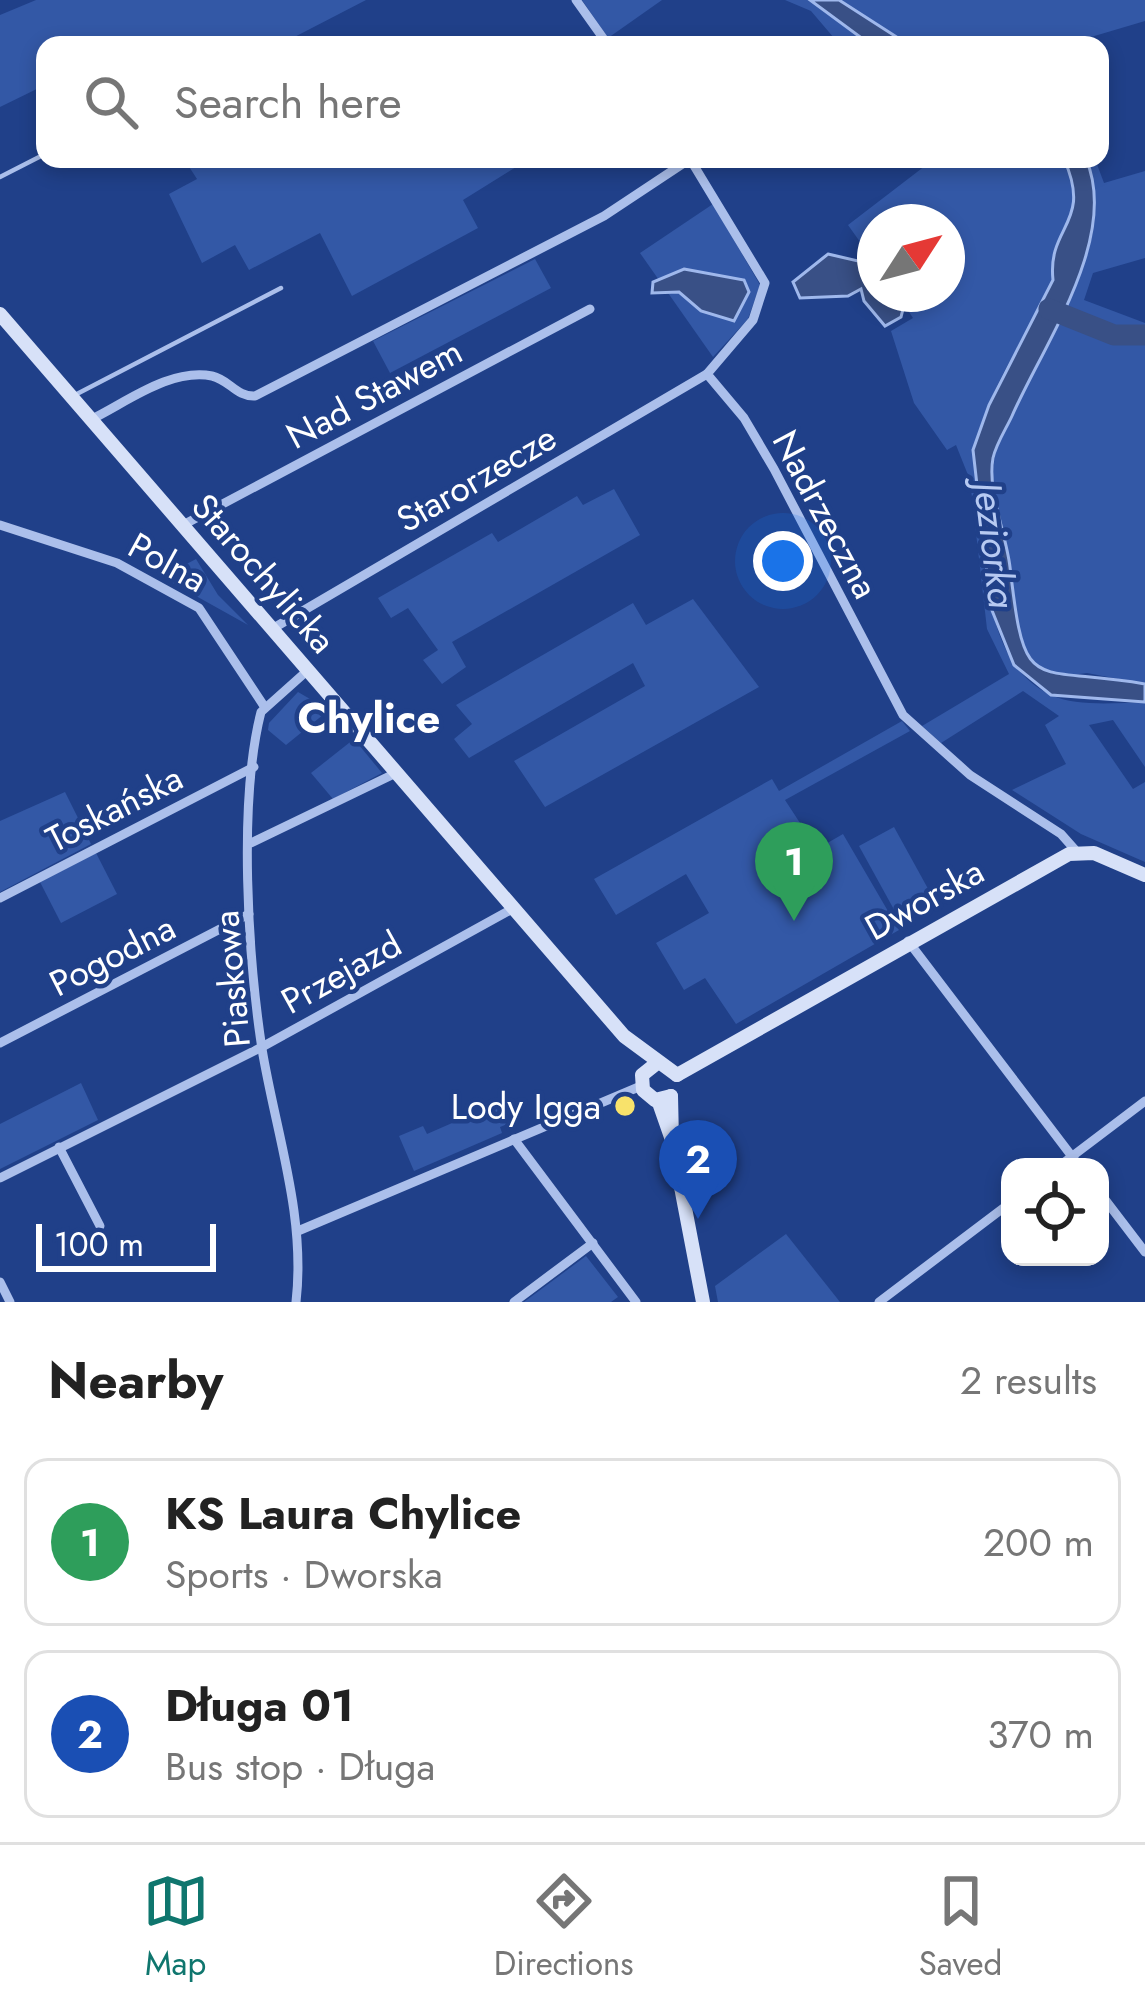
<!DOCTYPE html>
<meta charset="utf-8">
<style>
body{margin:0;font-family:Jost,sans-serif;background:#f6f6f6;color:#222}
.controls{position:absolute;right:36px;bottom:36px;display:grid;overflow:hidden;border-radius:24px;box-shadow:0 6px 18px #0003}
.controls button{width:108px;height:108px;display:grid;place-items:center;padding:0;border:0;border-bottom:3px solid #e0e0e0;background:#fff;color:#222;font:60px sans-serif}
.compass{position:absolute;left:857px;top:204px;width:108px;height:108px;border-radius:50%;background:#fff;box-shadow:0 6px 18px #0003;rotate:54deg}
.scale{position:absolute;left:36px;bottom:30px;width:180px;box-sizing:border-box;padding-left:12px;border:6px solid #fff;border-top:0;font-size:33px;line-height:42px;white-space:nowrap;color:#fff;-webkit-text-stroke:9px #204089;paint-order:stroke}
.you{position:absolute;left:783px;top:561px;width:42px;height:42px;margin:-30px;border:9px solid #fff;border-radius:50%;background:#1a73e8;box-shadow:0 0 0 18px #1a73e833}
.badge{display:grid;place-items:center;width:78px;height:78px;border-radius:50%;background:#0f766e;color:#fff;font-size:39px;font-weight:700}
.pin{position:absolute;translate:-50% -99px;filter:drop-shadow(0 3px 6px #0008)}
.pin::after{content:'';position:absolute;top:63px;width:42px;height:36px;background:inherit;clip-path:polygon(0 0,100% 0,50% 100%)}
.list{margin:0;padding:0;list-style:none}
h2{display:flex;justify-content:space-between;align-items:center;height:156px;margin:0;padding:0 48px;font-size:51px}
h2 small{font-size:39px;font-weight:400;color:#767676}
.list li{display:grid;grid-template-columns:78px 1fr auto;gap:36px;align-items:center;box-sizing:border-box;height:168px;margin:0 24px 24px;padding:0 24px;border:3px solid #e0e0e0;border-radius:24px}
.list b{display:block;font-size:45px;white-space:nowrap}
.list p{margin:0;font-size:39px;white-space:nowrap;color:#767676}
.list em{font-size:39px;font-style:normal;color:#767676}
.icon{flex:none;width:66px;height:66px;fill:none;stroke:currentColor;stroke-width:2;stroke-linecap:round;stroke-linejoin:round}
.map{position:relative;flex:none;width:1145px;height:1302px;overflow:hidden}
.search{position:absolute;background:#fff;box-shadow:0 6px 18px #0003;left:36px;right:36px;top:36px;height:132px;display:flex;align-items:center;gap:30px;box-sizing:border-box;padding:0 42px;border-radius:24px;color:#767676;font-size:45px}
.sheet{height:540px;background:#fff}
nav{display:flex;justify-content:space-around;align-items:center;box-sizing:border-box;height:168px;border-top:3px solid #e0e0e0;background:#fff;font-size:33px;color:#767676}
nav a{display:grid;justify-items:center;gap:6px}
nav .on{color:#0f766e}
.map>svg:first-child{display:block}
.green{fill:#3358a6}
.water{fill:#395086;stroke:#9fb8ec;stroke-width:3}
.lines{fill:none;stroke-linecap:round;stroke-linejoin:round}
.river{stroke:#395086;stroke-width:21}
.lane{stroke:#abbfeb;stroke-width:4.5}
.street{stroke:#abbfeb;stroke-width:9}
.secondary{stroke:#d7e1f8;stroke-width:14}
.poi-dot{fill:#f8e26b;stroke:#204089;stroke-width:4.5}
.labels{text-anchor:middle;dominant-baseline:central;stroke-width:9;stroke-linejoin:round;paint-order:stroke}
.street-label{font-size:36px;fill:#fff;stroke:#204089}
.poi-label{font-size:36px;fill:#fff;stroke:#204089;text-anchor:end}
.water-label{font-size:39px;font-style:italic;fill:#b7caf2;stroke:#204089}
.quarter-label{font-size:42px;font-weight:bold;fill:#fff;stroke:#204089}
</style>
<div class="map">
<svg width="1145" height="1302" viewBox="0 0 1145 1302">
<rect width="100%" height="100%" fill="#204089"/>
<g class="green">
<polygon points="36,0 366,0 279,45 45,45 45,85 0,107 0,15"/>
<polygon points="582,0 662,0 608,38"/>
<polygon points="785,0 810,0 871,45 840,45 811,11"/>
<polygon points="839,0 1145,0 1145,21 1064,45 909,45"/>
<polygon points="184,159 529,159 463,200 478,228 352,296 320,233 249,270 235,245 202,263 169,194 197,179"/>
<path d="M934,159h130c29,65 -17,66 -10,121 -25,54 -85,133 -79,192 16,70 -2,186 76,223 26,12 66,8 94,7v65l-32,-47 -24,5 44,64 12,-7v80l-64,-28 -69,-44 54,-26 -21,-39 14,-9 -36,-25 -82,52 -19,-17 87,-52 -22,-45 -17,-149 -14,-35 -9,5 -33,-47 -23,-72 22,-13 -16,-24h50v-72h-72v41l-27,-38z"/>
<path d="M1086,159h9l9,24 41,-12v87l-52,15 -9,27 61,23v361l-58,-11 -31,4 -23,-13 -18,-34 -22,-153c1,-99 139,-209 93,-318z"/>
<polygon points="713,204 760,285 748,319 713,357 640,253"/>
<polygon points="535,259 551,288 390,373 373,341"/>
<polygon points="614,489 640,535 452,642 466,667 442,684 423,660 438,650 408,608 391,618 378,598 492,533 498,542 577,496 583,505"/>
<polygon points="196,559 218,595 248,625 162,577"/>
<polygon points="693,599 759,687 545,807 514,761 645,686 633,663 469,758 454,739 472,724 456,705 633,603 646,625"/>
<polygon points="298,692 329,710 286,745 268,730 269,723"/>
<polygon points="902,721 910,731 785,800 817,849 843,834 899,930 736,1024 705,978 684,990 656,943 709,913 686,874 616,915 594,879 772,779 779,791"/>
<polygon points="354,739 382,773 333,799 311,773"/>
<polygon points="65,792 91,844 0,892 0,821"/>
<polygon points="894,827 932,896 897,915 859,846"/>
<polygon points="96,853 117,894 61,923 40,882"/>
<polygon points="81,1083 98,1120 0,1169 0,1124"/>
<polygon points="507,1099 517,1120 500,1127 502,1133 414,1171 399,1136 423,1126 427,1134"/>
<polygon points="786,1234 840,1302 718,1302 715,1286"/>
<polygon points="586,1256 618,1297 611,1302 524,1302"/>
</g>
<g class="water">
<polygon points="810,0 839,0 909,45 871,45"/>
<path d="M1064,159h22c34,79 -43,186 -74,257 -6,13 -16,28 -19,42 -6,33 13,75 17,109 15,132 20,97 135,117v18l-94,-7 -37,-30 -23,-57 -18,-158 16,-45 64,-125c-6,-55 40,-56 11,-121z"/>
<polygon points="828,254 867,263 875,274 875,294 891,294 903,309 901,317 885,326 864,301 861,289 848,296 800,298 793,282"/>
<polygon points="684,269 744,280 749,292 734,321 701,311 679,292 652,293 653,282"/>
</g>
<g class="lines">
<polyline class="river" points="1049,309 1114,335 1145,335"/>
<g class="lane">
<polyline points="0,177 45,154"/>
<polyline points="73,396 281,288"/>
</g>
<g class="street">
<polyline points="576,0 608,45"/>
<polyline points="690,159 765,283 753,320 707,374 744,418 774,469 903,715 970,775 1061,834 1077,852"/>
<path d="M92,419c35,-17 78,-51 120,-43 18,4 24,21 43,20l349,-180 86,-57"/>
<polyline points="0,525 117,563 199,608 264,706"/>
<polyline points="183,525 590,309"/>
<polyline points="272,629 707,374"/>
<polyline points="251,843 396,773"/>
<polyline points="0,898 254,767"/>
<polyline points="908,941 1080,1167"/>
<polyline points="0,1043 249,914"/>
<polyline points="514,1139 636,1302"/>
<polyline points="59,1147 100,1226"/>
<polyline points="1058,1167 1145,1101"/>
<polyline points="0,1178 262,1047 514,908"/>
<polyline points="1100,1193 1145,1252"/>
<polyline points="298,1231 641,1086"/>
<polyline points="0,1282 10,1302"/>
<path d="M296,1302c10,-86 -20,-169 -34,-253 -14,-92 -24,-247 -1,-337l47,-42"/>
<polyline points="514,1302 593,1243"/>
<polyline points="879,1302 1010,1203"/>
</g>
<g class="secondary">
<polyline points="0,314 624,1036 677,1075"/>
<polyline points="657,1063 642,1075 643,1090 655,1100 671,1096"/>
<polyline points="677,1075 1069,854 1094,853 1145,875"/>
<polyline points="671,1096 672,1140"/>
<polyline points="658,1100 672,1140 703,1302"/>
</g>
</g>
<circle class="poi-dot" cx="625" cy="1106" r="12"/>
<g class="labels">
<g class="street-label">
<text transform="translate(374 393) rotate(-28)">Nad Stawem</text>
<text transform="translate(476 478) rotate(-30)">Starorzecze</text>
<text transform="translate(826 514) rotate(62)">Nadrzeczna</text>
<text transform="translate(168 562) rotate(29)">Polna</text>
<text transform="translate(264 573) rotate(49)">Starochylicka</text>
<text transform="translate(114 808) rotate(-27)">Toskańska</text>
<text transform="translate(924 899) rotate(-29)">Dworska</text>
<text transform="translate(112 955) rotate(-27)">Pogodna</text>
<text transform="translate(341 972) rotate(-29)">Przejazd</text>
<text transform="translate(231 979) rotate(-95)">Piaskowa</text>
</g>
<g class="poi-label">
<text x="601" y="1106">Lody Igga</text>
</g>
<g class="water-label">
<text transform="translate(995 545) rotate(83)">Jeziorka</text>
</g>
<g class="quarter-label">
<text x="369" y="718">Chylice</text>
</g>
</g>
</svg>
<div class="controls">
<button><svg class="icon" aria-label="locate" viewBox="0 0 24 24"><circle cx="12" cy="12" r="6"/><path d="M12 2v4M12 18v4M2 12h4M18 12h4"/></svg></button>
</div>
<svg class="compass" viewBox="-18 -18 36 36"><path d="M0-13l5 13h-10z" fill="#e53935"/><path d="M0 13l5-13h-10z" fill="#767676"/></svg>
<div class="scale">100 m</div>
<div class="you"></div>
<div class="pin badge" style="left:794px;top:921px;background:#2e9e5b">1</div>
<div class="pin badge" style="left:698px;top:1219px;background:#1a4fb4">2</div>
<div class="search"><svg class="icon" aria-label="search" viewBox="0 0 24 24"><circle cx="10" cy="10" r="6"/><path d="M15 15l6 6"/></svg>Search here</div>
</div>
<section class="sheet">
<h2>Nearby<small>2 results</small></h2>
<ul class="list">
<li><span class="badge" style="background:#2e9e5b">1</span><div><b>KS Laura Chylice</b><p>Sports · Dworska</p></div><em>200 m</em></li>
<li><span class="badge" style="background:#1a4fb4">2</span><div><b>Długa 01</b><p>Bus stop · Długa</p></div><em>370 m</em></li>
</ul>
</section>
<nav>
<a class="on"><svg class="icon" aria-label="map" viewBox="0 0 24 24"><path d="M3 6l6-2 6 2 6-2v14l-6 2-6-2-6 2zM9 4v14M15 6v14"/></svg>Map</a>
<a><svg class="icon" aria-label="directions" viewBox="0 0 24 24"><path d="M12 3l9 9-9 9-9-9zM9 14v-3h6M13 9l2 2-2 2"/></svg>Directions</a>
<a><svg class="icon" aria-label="saved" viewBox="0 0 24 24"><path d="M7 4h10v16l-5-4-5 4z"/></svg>Saved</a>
</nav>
